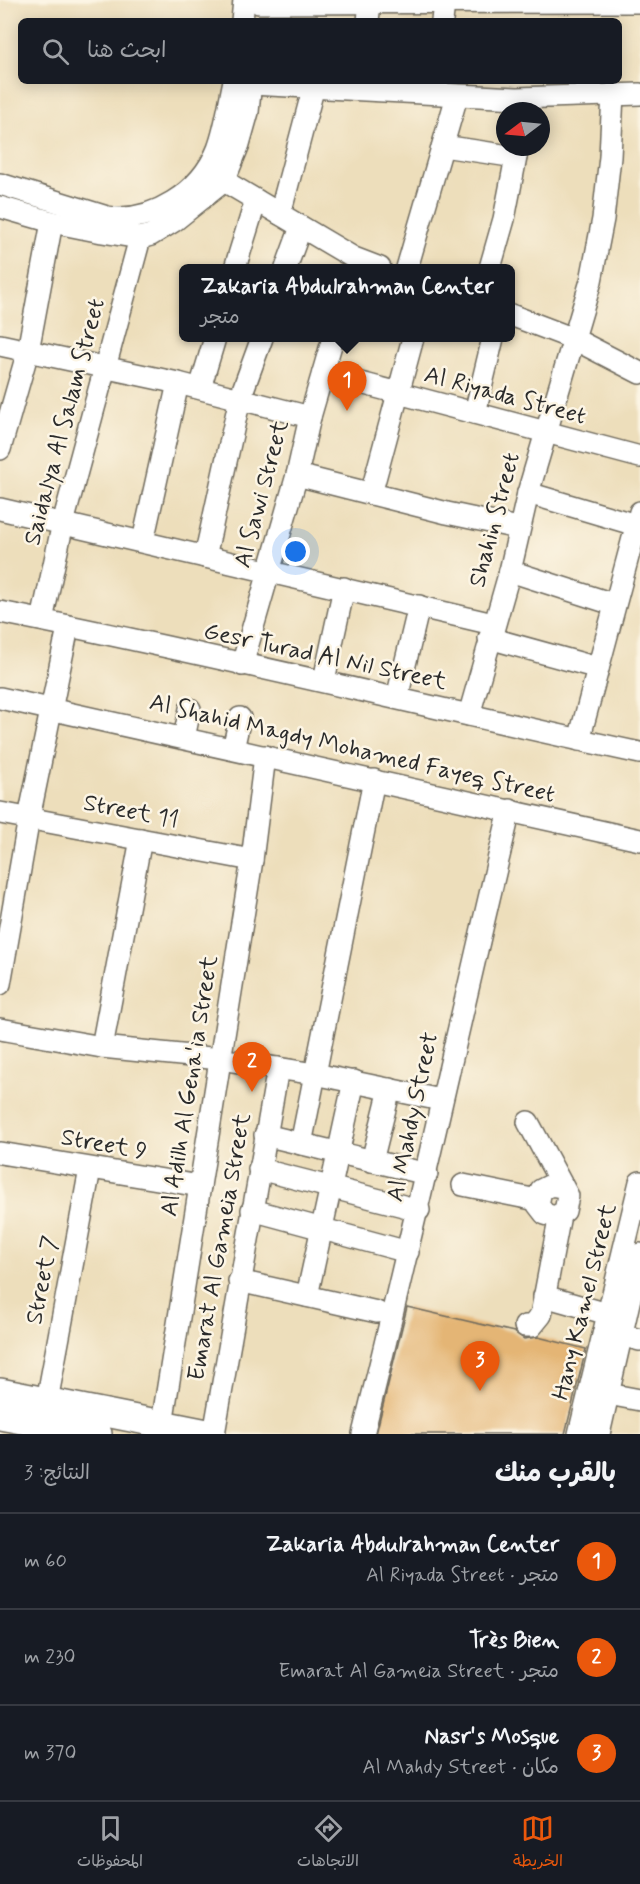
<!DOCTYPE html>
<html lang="ar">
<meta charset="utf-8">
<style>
body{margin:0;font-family:Mynerve,"Playpen Sans Arabic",sans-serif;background:#242831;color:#f1f3f6;direction:rtl}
.compass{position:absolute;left:496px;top:102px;width:54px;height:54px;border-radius:50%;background:#171b24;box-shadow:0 3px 15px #0003;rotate:254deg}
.you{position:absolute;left:296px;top:552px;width:21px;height:21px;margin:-15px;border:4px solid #fff;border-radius:50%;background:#1a73e8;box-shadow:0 0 0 9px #1a73e833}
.badge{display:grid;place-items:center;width:39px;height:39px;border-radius:50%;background:#ea580c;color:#fff;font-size:20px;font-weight:700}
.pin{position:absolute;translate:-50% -50px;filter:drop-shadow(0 2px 3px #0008)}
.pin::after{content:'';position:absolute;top:32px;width:21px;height:18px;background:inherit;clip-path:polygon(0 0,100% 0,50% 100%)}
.popup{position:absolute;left:179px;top:264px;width:336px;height:78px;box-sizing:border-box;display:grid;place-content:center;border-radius:9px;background:#171b24;filter:drop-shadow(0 2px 4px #0005);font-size:20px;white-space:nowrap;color:#9ea1a6}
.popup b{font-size:22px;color:#f1f3f6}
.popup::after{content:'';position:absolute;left:50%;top:100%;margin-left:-12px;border:12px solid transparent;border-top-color:#171b24}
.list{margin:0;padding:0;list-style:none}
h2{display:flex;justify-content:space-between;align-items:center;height:78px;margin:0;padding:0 24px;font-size:26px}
h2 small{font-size:20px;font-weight:400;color:#9ea1a6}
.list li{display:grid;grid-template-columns:39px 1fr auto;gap:18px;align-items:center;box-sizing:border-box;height:96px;padding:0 24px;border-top:2px solid #363941}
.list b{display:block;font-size:22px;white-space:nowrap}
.list p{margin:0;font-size:20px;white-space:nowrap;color:#9ea1a6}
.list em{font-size:20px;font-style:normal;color:#9ea1a6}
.icon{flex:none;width:33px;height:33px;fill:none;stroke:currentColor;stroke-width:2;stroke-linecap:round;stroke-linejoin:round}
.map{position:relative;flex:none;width:640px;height:1434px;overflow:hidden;direction:ltr}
.search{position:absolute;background:#171b24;box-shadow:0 3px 15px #0003;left:18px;right:18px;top:18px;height:66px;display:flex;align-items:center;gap:15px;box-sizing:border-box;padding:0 21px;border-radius:9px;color:#9ea1a6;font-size:22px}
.sheet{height:366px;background:#171b24}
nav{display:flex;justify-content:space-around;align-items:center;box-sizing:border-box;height:84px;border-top:2px solid #363941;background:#171b24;font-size:16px;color:#9ea1a6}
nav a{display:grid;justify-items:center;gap:3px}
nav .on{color:#ea580c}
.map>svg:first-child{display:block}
.building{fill:#e4b575}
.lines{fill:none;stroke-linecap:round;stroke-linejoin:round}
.minor-casing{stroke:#6f6a5d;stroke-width:24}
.major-casing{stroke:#6f6a5d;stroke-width:30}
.minor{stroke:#fff;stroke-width:21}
.major{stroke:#fff;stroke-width:27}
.labels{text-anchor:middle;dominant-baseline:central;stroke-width:5;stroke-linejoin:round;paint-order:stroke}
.street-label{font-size:24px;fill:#2b2b2b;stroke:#fcf5e5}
</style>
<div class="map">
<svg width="640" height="1434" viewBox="0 0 640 1434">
<rect width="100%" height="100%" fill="#fcf5e5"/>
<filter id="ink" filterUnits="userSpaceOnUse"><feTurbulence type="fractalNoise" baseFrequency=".0167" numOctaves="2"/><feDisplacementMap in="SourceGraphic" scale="12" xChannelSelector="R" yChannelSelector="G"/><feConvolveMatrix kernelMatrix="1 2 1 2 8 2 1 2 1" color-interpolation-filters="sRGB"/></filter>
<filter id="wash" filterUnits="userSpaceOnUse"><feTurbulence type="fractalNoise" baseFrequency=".008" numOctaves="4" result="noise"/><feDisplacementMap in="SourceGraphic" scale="24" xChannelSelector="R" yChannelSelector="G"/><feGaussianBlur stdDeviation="1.35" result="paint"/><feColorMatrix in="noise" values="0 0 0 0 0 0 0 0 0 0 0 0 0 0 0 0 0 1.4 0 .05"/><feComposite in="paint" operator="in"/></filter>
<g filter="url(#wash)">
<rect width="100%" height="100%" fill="#eddebb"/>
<g id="blocks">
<polygon class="building" points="407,1307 514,1332 524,1339 538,1337 586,1349 565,1434 376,1434"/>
</g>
</g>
<g filter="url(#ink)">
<use href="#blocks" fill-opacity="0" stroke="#6f6a5d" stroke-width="1.5"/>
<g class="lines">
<g class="minor-casing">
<g id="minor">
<polyline points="259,3 640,2"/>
<polyline points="242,21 244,0"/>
<polyline points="368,21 370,3"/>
<polyline points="442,21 444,3"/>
<polyline points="251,84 517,98 640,94"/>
<polyline points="443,146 516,157"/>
<polyline points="213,172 224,181 354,258 380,268"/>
<path d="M0,184l107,33c45,7 94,-25 111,-68 8,-21 11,-46 16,-68"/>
<polyline points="0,207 52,222 102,232 140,238 151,235 174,221 224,181 239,144 248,112 251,81"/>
<polyline points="280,214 314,86"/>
<polyline points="235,268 256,200"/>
<polyline points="286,268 301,227"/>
<polyline points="407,268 457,96"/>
<polyline points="490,268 504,219 518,147"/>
<polyline points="511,315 574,339 640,373"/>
<polyline points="0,345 178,383 310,417"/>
<polyline points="323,373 640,457"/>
<polyline points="200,388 215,338"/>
<polyline points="475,413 493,338"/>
<polyline points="0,449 28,351 52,222"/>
<polyline points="297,475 447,513 518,528"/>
<polyline points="528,493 636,525"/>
<polyline points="371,494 413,338"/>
<polyline points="0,509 493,624"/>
<polyline points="143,541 178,383"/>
<polyline points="205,557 240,398 262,338"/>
<polyline points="510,571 613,604"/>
<path d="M0,612c214,42 426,95 640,141"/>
<polyline points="42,620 63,523 140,238"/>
<polyline points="489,638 598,668"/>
<polyline points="242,665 297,475 310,417 333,338"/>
<polyline points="324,680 344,588"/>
<polyline points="0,698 640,840"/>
<polyline points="397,698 419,606"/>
<polyline points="469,715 510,571 528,493 591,281 603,219 610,157 613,93"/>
<polyline points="184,738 190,709"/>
<polyline points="579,740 640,512"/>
<polyline points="233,749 240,718"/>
<polyline points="0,813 252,860"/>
<polyline points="0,984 29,818 68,627"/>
<polyline points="0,1029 102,1047 220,1059 315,1074 441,1100"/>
<polyline points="102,1047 141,839"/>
<polyline points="528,1122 568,1196 565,1211 555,1217 545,1214 538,1205 541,1190 551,1185 561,1187"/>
<polyline points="265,1135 427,1174"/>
<polyline points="301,1144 374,780"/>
<polyline points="0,1153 200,1186"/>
<polyline points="372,1161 390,1089"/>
<polyline points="259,1169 419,1210"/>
<polyline points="463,1185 537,1200"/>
<polyline points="252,1210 408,1252"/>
<polyline points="239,1281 377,1312"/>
<polyline points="307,1296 354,1081"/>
<polyline points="544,1296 608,1314"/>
<polyline points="525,1326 532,1326 541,1315 560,1215"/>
<polyline points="608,1332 640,1340"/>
<polyline points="608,1394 640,1400"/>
<polyline points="47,1401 90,1169"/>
<polyline points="162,1424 252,860 265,756"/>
<polyline points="214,1434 278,1068"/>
<path d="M363,1434c52,-208 97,-416 147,-624"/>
<polyline points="579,1434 640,1182"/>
<polyline points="599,1434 640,1254"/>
</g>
</g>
<g class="major-casing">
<g id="major">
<polyline points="0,1392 212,1434"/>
<polyline points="0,1416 98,1434"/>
</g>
</g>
<use href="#minor" class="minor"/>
<use href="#major" class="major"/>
</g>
</g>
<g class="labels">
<g class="street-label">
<text transform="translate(505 396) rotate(15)">Al Riyada Street</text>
<text transform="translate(65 422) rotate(-75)">Saidalya Al Salam Street</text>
<text transform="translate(262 494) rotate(-75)">Al Sawi Street</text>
<text transform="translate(495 520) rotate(-75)">Shahin Street</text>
<text transform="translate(325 657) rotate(12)">Gesr Turad Al Nil Street</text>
<text transform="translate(352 749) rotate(13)">Al Shahid Magdy Mohamed Fayeq Street</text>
<text transform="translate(131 812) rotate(11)">Street 11</text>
<text transform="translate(190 1086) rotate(-81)">Al Adilh Al Gena'ia Street</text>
<text transform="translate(413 1117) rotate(-78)">Al Mahdy Street</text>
<text transform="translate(104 1145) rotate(10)">Street 9</text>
<text transform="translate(220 1247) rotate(-80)">Emarat Al Gameia Street</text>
<text transform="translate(43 1280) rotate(-79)">Street 7</text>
<text transform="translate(585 1302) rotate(-76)">Hany Kamel Street</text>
</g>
</g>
</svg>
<svg class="compass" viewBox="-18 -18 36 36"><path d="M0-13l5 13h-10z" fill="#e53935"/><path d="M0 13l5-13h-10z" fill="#9ea1a6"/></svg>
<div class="you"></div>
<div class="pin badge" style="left:347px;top:411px">1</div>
<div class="popup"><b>Zakaria Abdulrahman Center</b>متجر</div>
<div class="pin badge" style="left:252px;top:1092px">2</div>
<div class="pin badge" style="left:480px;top:1391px">3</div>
<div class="search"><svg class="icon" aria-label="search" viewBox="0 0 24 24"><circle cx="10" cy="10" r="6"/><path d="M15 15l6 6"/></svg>ابحث هنا</div>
</div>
<section class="sheet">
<h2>بالقرب منك<small>النتائج: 3</small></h2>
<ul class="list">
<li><span class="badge">1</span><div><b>Zakaria Abdulrahman Center</b><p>متجر · Al Riyada Street</p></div><em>60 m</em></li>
<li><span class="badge">2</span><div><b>Très Bien</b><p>متجر · Emarat Al Gameia Street</p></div><em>230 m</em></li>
<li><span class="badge">3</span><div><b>Nasr's Mosque</b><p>مكان · Al Mahdy Street</p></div><em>370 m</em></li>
</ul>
</section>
<nav>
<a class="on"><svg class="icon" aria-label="map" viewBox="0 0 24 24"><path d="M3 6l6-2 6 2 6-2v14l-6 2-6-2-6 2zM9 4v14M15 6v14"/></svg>الخريطة</a>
<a><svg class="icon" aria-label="directions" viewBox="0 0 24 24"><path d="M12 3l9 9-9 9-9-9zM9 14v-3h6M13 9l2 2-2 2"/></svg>الاتجاهات</a>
<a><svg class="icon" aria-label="saved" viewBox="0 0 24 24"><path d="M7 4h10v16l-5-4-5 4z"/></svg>المحفوظات</a>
</nav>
